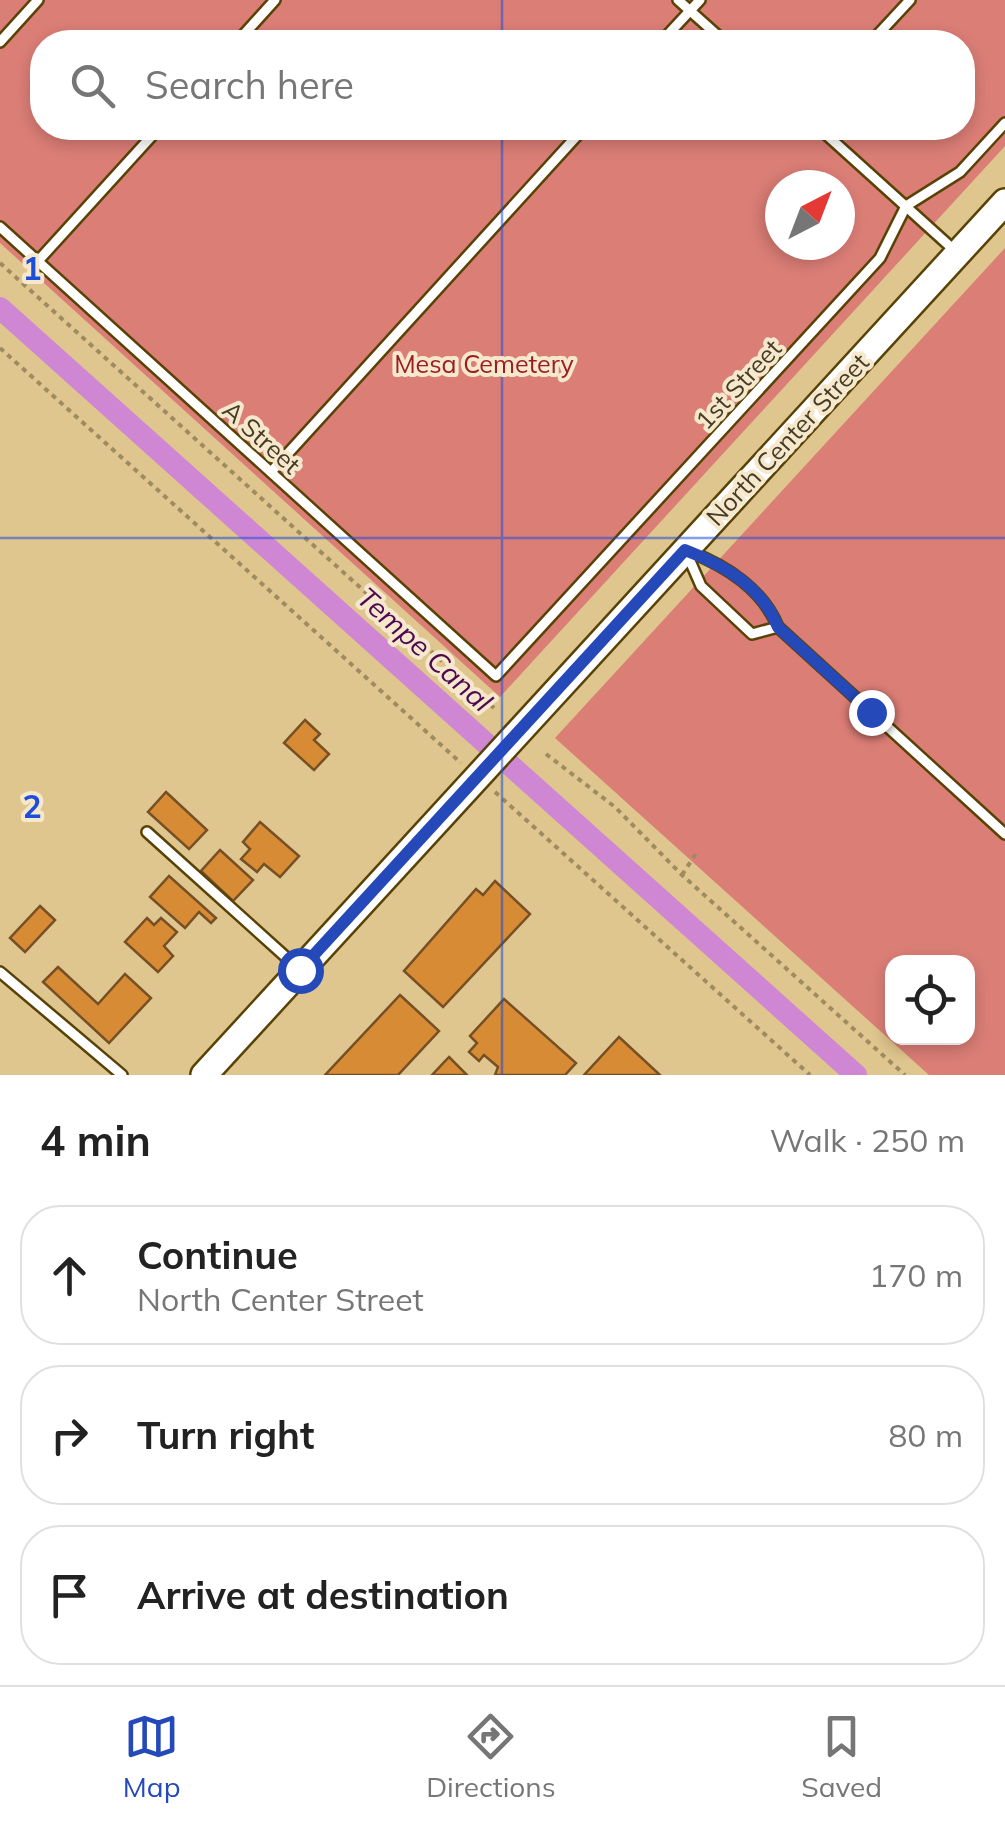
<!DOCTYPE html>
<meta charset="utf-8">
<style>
body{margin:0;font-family:Mulish,sans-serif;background:#f6f6f6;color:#222}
.controls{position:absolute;right:30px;bottom:30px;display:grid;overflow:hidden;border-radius:20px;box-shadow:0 5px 15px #0003}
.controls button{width:90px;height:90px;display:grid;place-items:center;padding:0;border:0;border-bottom:2px solid #e0e0e0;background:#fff;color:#222;font:50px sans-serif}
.compass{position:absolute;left:765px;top:170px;width:90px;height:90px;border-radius:50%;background:#fff;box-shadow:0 5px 15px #0003;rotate:42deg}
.stop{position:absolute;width:30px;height:30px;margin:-22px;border:8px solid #2549b8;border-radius:50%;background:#fff}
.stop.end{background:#2549b8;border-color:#fff;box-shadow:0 2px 10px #0008}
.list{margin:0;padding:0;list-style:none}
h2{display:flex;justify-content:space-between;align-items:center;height:130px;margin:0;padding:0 40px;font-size:42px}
h2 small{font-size:32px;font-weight:400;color:#767676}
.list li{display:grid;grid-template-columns:65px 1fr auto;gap:30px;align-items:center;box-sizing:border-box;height:140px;margin:0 20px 20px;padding:0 20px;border:2px solid #e0e0e0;border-radius:40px}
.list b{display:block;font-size:38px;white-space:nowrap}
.list p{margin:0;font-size:32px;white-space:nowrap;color:#767676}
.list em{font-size:32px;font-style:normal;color:#767676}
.icon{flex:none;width:55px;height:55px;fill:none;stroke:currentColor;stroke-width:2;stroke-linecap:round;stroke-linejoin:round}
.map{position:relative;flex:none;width:1005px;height:1075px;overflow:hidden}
.search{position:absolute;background:#fff;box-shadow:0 5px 15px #0003;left:30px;right:30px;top:30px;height:110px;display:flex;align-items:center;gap:25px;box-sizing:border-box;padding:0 35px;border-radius:40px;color:#767676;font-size:38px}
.sheet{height:610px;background:#fff}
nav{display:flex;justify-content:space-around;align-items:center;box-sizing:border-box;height:140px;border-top:2px solid #e0e0e0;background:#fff;font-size:28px;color:#767676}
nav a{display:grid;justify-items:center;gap:5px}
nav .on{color:#2549b8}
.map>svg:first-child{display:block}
.green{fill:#db7e76;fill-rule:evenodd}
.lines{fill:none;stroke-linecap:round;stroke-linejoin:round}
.canal{stroke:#d087d3;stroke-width:22}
.building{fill:#d68b34;stroke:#764f25;stroke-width:2.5}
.lane-casing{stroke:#594205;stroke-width:14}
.secondary-casing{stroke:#594205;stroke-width:30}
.path{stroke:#9e8b61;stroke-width:4;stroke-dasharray:5 5;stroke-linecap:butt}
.lane{stroke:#fff;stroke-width:9}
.secondary{stroke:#fff;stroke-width:25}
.route{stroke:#2549b8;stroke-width:12}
.grid{fill:none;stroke:#1d4ed8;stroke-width:2.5;stroke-opacity:0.55}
.labels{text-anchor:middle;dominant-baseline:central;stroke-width:8;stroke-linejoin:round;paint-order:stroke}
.park-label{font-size:25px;fill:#9d1c20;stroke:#f5e8cc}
.street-label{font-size:25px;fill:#463c25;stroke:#f5e8cc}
.water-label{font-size:28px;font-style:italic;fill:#4d0851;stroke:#f5e8cc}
.grid-label{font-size:32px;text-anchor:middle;font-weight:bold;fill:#1d4ed8;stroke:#f5e8cc;stroke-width:8;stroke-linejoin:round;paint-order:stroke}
</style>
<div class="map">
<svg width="1005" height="1075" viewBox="0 0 1005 1075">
<rect width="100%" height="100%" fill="#dfc58e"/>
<g class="green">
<path d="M0,0h1005v146l-505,551 -500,-454zM42,42h920v86h-920zM780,185h60v60h-60z"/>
<path d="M1005,248v827h-76l-374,-337zM892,962h76v76h-76z"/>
</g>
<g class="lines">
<polyline class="canal" points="0,308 856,1075"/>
</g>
<g class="building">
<polygon points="305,720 320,734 314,740 329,754 314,770 284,743"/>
<polygon points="166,792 207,830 189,849 148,812"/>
<polygon points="260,822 299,856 280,877 264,864 257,872 241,859 250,849 243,842"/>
<polygon points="220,850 253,880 233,901 201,871"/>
<polygon points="169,876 216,918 211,923 199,912 185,928 150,897"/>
<polygon points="495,881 530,914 443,1007 404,971 476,889 483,895"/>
<polygon points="40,906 55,920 25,952 10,938"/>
<polygon points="147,918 154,925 161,918 177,932 164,946 173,956 158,972 125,942"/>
<polygon points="58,967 98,1004 125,974 151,998 109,1043 43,982"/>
<polygon points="400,995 439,1031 398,1075 325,1075"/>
<polygon points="504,999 576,1063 565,1075 495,1075 498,1067 484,1055 479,1061 469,1052 477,1043 470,1036"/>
<polygon points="619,1037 660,1075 584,1075"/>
<polygon points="449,1057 467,1075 432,1075"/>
</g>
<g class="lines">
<g class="lane-casing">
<g id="lane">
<polyline points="678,0 725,42"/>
<polyline points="0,42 38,0"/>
<polyline points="237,42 275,0"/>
<polyline points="661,42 700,0"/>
<polyline points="871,42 910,0"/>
<polyline points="819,128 954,250"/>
<polyline points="0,227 496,676 880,258 906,206 960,172 1005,123"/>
<polyline points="38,261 159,128"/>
<polyline points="271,472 584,128"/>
<path d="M690,552c37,14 73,38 88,75l227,207"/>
<polyline points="687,554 701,586 752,634 778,627"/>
<polyline points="147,832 298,968"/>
<polyline points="0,972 122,1075"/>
</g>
</g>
<g class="secondary-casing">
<polyline id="secondary" points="204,1075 1005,202"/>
</g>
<g class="path">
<polyline points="0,263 494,708"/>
<polyline points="0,348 461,763"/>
<polyline points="546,754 615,807 682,875 905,1075"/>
<polyline points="495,792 810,1075"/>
<polyline points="682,875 697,852"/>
</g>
<use href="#lane" class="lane"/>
<use href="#secondary" class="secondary"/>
</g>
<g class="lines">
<path class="route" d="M300,970l385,-420c39,15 77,37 93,77l93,85"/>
</g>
<path class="grid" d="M502,0v42M502,128v947M0,538h1005"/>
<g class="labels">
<g class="park-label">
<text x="484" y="363">Mesa Cemetery</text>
</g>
<g class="street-label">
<text transform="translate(738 384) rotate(-47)">1st Street</text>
<text transform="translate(262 437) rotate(42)">A Street</text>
<text transform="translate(787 439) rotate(-47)">North Center Street</text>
</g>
<g class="water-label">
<text transform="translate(425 649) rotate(42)">Tempe Canal</text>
</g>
</g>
<g class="grid-label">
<text x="32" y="280">1</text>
<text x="32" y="818">2</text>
</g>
</svg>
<div class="controls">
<button><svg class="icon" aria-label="locate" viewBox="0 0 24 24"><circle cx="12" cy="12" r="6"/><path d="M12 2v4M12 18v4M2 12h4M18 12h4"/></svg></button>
</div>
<svg class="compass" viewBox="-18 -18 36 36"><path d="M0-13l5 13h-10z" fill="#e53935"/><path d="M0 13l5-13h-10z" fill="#767676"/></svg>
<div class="stop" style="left:300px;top:970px"></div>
<div class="stop end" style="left:871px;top:712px"></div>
<div class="search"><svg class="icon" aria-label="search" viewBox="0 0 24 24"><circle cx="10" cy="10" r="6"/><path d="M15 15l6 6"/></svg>Search here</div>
</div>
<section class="sheet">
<h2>4 min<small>Walk · 250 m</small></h2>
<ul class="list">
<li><svg class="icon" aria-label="ahead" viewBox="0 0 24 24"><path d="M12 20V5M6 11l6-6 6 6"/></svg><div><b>Continue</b><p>North Center Street</p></div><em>170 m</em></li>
<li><svg class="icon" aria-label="right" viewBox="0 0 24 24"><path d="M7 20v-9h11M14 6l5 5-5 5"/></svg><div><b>Turn right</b></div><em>80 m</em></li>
<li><svg class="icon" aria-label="arrive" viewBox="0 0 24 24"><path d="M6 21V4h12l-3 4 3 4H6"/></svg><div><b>Arrive at destination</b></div></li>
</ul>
</section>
<nav>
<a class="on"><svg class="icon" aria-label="map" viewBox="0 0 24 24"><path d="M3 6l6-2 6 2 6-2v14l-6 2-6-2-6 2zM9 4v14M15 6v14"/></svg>Map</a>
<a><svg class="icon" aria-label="directions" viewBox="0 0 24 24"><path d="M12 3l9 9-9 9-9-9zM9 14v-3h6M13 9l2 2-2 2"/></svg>Directions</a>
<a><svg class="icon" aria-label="saved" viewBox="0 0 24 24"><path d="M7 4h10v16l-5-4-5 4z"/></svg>Saved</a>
</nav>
